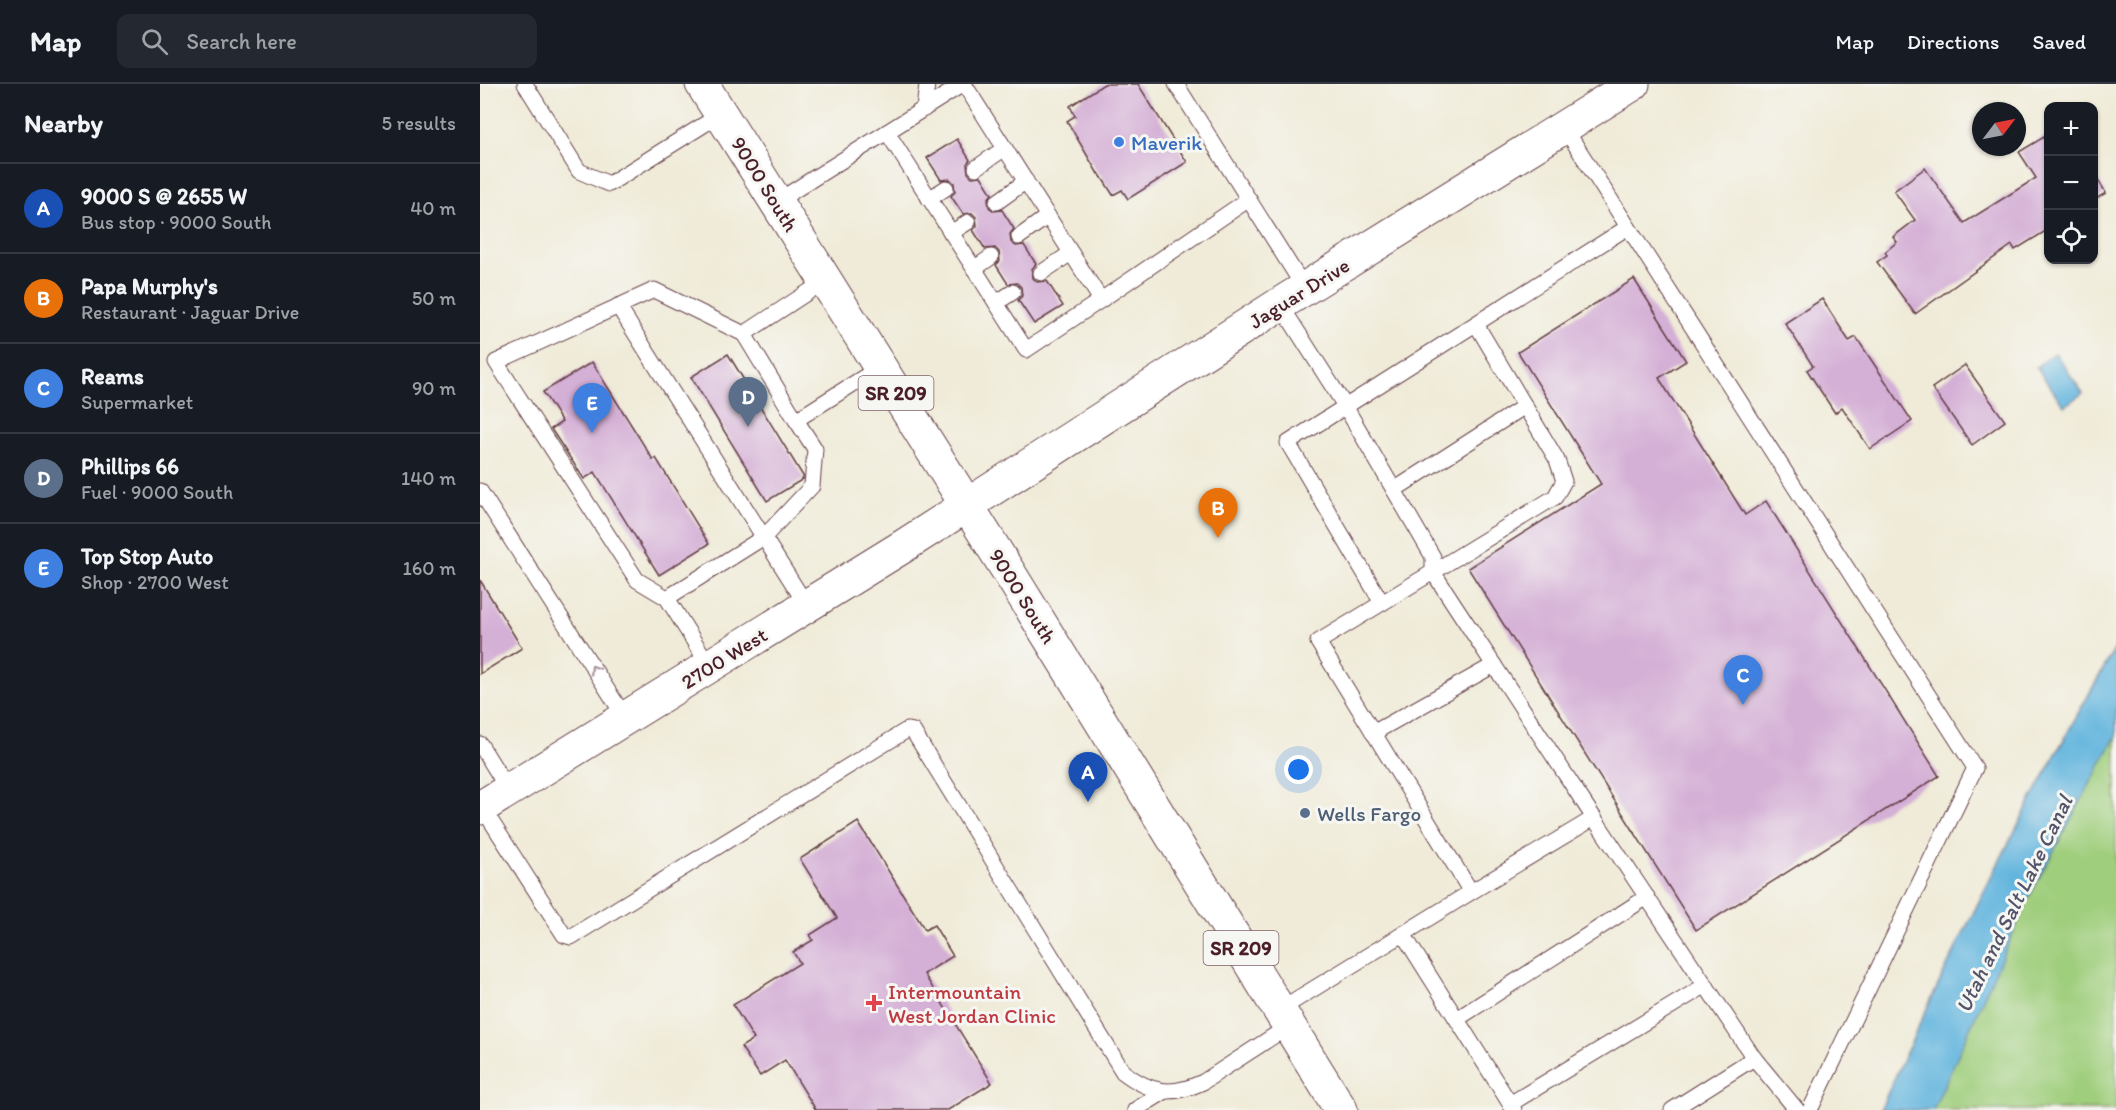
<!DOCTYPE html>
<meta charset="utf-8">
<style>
body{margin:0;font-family:Itim,sans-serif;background:#242831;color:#f1f3f6}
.controls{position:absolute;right:18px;top:18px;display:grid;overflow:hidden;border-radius:12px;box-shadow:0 2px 4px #0004}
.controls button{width:54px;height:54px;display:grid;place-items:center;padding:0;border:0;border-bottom:2px solid #363941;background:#171b24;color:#f1f3f6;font:30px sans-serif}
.compass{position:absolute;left:1492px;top:18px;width:54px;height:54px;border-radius:50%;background:#171b24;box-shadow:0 2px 4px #0004;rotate:58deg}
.you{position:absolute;left:819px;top:686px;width:21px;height:21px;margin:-15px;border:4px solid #fff;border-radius:50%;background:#1a73e8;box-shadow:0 0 0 9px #1a73e833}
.badge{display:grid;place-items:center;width:39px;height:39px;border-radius:50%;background:#0b8043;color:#fff;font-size:20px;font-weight:700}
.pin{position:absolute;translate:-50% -50px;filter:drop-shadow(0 2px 3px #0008)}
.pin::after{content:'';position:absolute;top:32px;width:21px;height:18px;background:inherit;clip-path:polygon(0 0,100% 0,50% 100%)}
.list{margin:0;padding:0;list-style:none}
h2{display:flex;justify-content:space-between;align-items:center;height:78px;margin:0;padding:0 24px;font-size:26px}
h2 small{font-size:20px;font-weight:400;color:#9ea1a6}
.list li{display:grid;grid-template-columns:39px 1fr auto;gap:18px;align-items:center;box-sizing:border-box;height:90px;padding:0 24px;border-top:2px solid #363941}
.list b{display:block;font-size:22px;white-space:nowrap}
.list p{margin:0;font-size:20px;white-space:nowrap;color:#9ea1a6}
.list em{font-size:20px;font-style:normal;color:#9ea1a6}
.icon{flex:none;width:33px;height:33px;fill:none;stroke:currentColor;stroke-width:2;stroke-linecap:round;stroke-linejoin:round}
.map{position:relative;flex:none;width:1636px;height:1026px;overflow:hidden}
header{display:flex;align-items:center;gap:36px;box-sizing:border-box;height:84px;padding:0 30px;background:#171b24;border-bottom:2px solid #363941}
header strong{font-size:28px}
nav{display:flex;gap:33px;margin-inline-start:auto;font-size:21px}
.search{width:420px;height:54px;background:#242831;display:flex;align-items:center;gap:15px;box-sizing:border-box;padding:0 21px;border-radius:12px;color:#9ea1a6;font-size:22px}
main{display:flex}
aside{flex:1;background:#171b24}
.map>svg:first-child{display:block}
.green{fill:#9fce7c;stroke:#747654;stroke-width:1.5}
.water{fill:#63b5de;stroke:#566a84;stroke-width:1.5}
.building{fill:#d4afd6}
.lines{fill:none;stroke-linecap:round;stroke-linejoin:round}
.lane-casing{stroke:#633e45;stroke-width:17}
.secondary-casing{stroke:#633e45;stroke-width:35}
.primary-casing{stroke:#633e45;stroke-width:35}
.lane{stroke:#fff;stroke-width:15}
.secondary{stroke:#fff;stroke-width:33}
.primary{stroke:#fff;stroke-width:33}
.oneway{stroke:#ae9aa0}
.shop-dot{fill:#3f7fe0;stroke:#f6f6f2;stroke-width:2}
.service-dot{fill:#5c6f8a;stroke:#f6f6f2;stroke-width:2}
.health-dot{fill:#e0444e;stroke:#f6f6f2;stroke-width:2}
.labels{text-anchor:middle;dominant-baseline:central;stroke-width:6;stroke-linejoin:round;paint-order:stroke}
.shield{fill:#f6f6f2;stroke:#7e6067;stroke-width:1.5}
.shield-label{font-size:20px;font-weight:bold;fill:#4a1f2b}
.shop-label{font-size:21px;fill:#366cbe;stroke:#f6f6f2;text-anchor:start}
.street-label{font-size:21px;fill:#4a1f2b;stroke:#f6f6f2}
.service-label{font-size:21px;fill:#4e5e75;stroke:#f6f6f2;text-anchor:start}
.health-label{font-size:21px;fill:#be3a42;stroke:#f6f6f2;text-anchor:start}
.water-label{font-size:22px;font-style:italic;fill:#53546a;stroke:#f6f6f2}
</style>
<header>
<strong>Map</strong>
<div class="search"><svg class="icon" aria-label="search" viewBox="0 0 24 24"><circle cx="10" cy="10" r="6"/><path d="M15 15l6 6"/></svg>Search here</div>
<nav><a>Map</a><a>Directions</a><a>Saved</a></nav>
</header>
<main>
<aside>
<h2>Nearby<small>5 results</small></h2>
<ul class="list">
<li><span class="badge" style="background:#1a4fb4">A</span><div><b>9000 S @ 2655 W</b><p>Bus stop · 9000 South</p></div><em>40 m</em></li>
<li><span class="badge" style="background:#e8710a">B</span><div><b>Papa Murphy's</b><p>Restaurant · Jaguar Drive</p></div><em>50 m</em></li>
<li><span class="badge" style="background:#3f7fe0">C</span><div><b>Reams</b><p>Supermarket</p></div><em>90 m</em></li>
<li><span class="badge" style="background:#5c6f8a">D</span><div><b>Phillips 66</b><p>Fuel · 9000 South</p></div><em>140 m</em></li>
<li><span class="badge" style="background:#3f7fe0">E</span><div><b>Top Stop Auto</b><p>Shop · 2700 West</p></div><em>160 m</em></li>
</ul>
</aside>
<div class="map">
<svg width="1636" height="1026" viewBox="0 0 1636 1026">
<rect width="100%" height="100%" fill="#f6f6f2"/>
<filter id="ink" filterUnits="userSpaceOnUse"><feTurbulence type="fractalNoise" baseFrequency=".0167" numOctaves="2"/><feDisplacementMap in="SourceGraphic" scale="12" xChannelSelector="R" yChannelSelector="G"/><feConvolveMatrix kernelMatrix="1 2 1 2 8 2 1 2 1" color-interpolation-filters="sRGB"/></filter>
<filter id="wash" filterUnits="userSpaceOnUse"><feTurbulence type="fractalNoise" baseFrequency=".008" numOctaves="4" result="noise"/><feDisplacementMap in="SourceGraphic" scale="24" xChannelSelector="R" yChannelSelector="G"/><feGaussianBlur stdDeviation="1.35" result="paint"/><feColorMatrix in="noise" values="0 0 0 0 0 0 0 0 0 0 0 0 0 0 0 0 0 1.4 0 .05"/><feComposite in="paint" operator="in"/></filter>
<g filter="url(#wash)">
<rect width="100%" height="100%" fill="#f0ebd8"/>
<path class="green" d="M1636,563v463h-236c71,-157 149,-313 236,-463z"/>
<g class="water">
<polygon points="1575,269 1603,309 1584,322 1556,283"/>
<path d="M1636,563v89l-85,157 -98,217h-53c71,-157 149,-313 236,-463z"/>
</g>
<g id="blocks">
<g class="building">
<polygon points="624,0 658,0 707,78 648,115 642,106 633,111 619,89 618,90 587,37 595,32 590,22"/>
<polygon points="1569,50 1569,145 1535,166 1532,161 1435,230 1397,178 1407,171 1405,168 1417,158 1413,153 1435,136 1414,107 1445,84 1484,139 1556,94 1539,68"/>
<polygon points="477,55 490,76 487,80 488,89 492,93 501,92 512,110 508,115 509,123 514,127 522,126 534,145 530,150 531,158 536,162 544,161 556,180 552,185 553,194 557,198 567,197 583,222 554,240 538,216 542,212 541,203 537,199 528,200 516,181 520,177 519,168 515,164 505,165 493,146 497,142 496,133 492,129 483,130 471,112 475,108 474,99 470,95 461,96 447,74"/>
<polygon points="1614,89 1626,109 1614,116"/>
<polygon points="1154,195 1206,277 1179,294 1265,431 1286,417 1459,692 1216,846 988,484 1121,400 1038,268"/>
<polygon points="1342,215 1369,257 1376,253 1432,337 1390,365 1362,323 1355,329 1327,286 1333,282 1305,239"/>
<polygon points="248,270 323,392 323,395 287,417 211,293"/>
<polygon points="112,278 173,376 176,374 229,460 179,491 115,388 104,395 71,345 82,338 63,308"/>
<polygon points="1485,281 1525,337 1492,361 1452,304"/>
<polygon points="0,496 42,564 0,590"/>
<polygon points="378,738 445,846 454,841 473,872 444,890 512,999 468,1026 336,1026 305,976 280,992 261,963 274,955 253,921 320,879 313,868 333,856 330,851 357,834 320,775"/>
</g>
</g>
</g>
<g filter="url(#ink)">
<use href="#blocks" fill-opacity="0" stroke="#633e45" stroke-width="1.5"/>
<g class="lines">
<g class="lane-casing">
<g id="lane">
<polyline points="45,0 99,87 129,100 241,30"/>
<polyline points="696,0 825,205"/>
<polyline points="444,25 447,0"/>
<polyline points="1084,43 1495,684 1330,1026"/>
<polyline points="407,48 546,266 621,216 484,0"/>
<polyline points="496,84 525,64"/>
<polyline points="449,115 466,104"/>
<polyline points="296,118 483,0"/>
<polyline points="517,118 546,97"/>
<polyline points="471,149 488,138"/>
<polyline points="539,153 568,132"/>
<polyline points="494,185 511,173"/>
<polyline points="561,189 591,169"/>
<polyline points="621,216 769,115"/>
<polyline points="516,219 533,208"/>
<polyline points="800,220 865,322 953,473 953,488 902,519"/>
<polyline points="138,222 327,522"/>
<polyline points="996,240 1077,376 1084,397 1075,413 953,488 1114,734"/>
<polyline points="264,250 316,336 400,283"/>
<polyline points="914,406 1045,322"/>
<polyline points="0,407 146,635"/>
<polyline points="187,514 284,453 332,402 335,365 316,336"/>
<polyline points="230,583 187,514 157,496 16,278 174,206 264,250 345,197"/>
<polyline points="893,649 1014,581"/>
<polyline points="0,660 29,707"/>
<path d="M2,723l82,128 7,2 336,-207 6,1 210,341c28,21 48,25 80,10l86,-56"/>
<polyline points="991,808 1114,734 1274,974"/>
<polyline points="923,850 991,808 838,558 902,519 808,359 1148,143"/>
<polyline points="799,926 923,850 1034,1026"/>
<polyline points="977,935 1167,813"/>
<polyline points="1030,1020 1226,901"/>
<polyline points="655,1026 684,1008"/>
<polyline points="1192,1026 1274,974 1317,1026"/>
</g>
</g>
<g class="secondary-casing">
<polyline id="secondary" points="0,724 422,463 800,220 1153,0"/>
</g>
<g class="primary-casing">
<polyline id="primary" points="222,0 530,490 861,1026"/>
</g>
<use href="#lane" class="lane"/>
<use href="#secondary" class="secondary"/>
<use href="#primary" class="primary"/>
</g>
<defs><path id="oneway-chevron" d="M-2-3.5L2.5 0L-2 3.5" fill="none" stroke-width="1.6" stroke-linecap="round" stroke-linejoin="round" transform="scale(1.5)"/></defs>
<use class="oneway" href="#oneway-chevron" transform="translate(114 585) rotate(-123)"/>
</g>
<circle class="shop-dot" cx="639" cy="58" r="6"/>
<circle class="service-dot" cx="825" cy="729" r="6"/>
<path class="health-dot" d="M391 910h6v6h6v6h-6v6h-6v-6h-6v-6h6z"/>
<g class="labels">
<g class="shield">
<rect x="378.5" y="292" width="75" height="34" rx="4.5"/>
<rect x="723.5" y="847" width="75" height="34" rx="4.5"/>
</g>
<g class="shield-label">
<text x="416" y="309">SR 209</text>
<text x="761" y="864">SR 209</text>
</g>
<g class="shop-label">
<text x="651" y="58">Maverik</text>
</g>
<g class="street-label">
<text transform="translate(285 100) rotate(58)">9000 South</text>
<text transform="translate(819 209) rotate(-32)">Jaguar Drive</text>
<text transform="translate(543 512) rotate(58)">9000 South</text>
<text transform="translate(244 574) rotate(-32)">2700 West</text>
</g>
<g class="service-label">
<text x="837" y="729">Wells Fargo</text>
</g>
<g class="health-label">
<text x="408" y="907">Intermountain<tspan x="408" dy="24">West Jordan Clinic</tspan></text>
</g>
<g class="water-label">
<text transform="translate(1534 820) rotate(-64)">Utah and Salt Lake Canal</text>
</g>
</g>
</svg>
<div class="controls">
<button>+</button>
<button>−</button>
<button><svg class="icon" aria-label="locate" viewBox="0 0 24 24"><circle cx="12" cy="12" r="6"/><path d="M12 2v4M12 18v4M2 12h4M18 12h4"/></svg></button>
</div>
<svg class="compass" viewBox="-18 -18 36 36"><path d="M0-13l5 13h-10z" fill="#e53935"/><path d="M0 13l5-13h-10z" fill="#9ea1a6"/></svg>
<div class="you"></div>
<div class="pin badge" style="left:608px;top:718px;background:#1a4fb4">A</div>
<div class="pin badge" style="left:738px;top:454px;background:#e8710a">B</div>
<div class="pin badge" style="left:1263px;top:621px;background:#3f7fe0">C</div>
<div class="pin badge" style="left:268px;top:343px;background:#5c6f8a">D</div>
<div class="pin badge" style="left:112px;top:349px;background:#3f7fe0">E</div>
</div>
</main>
